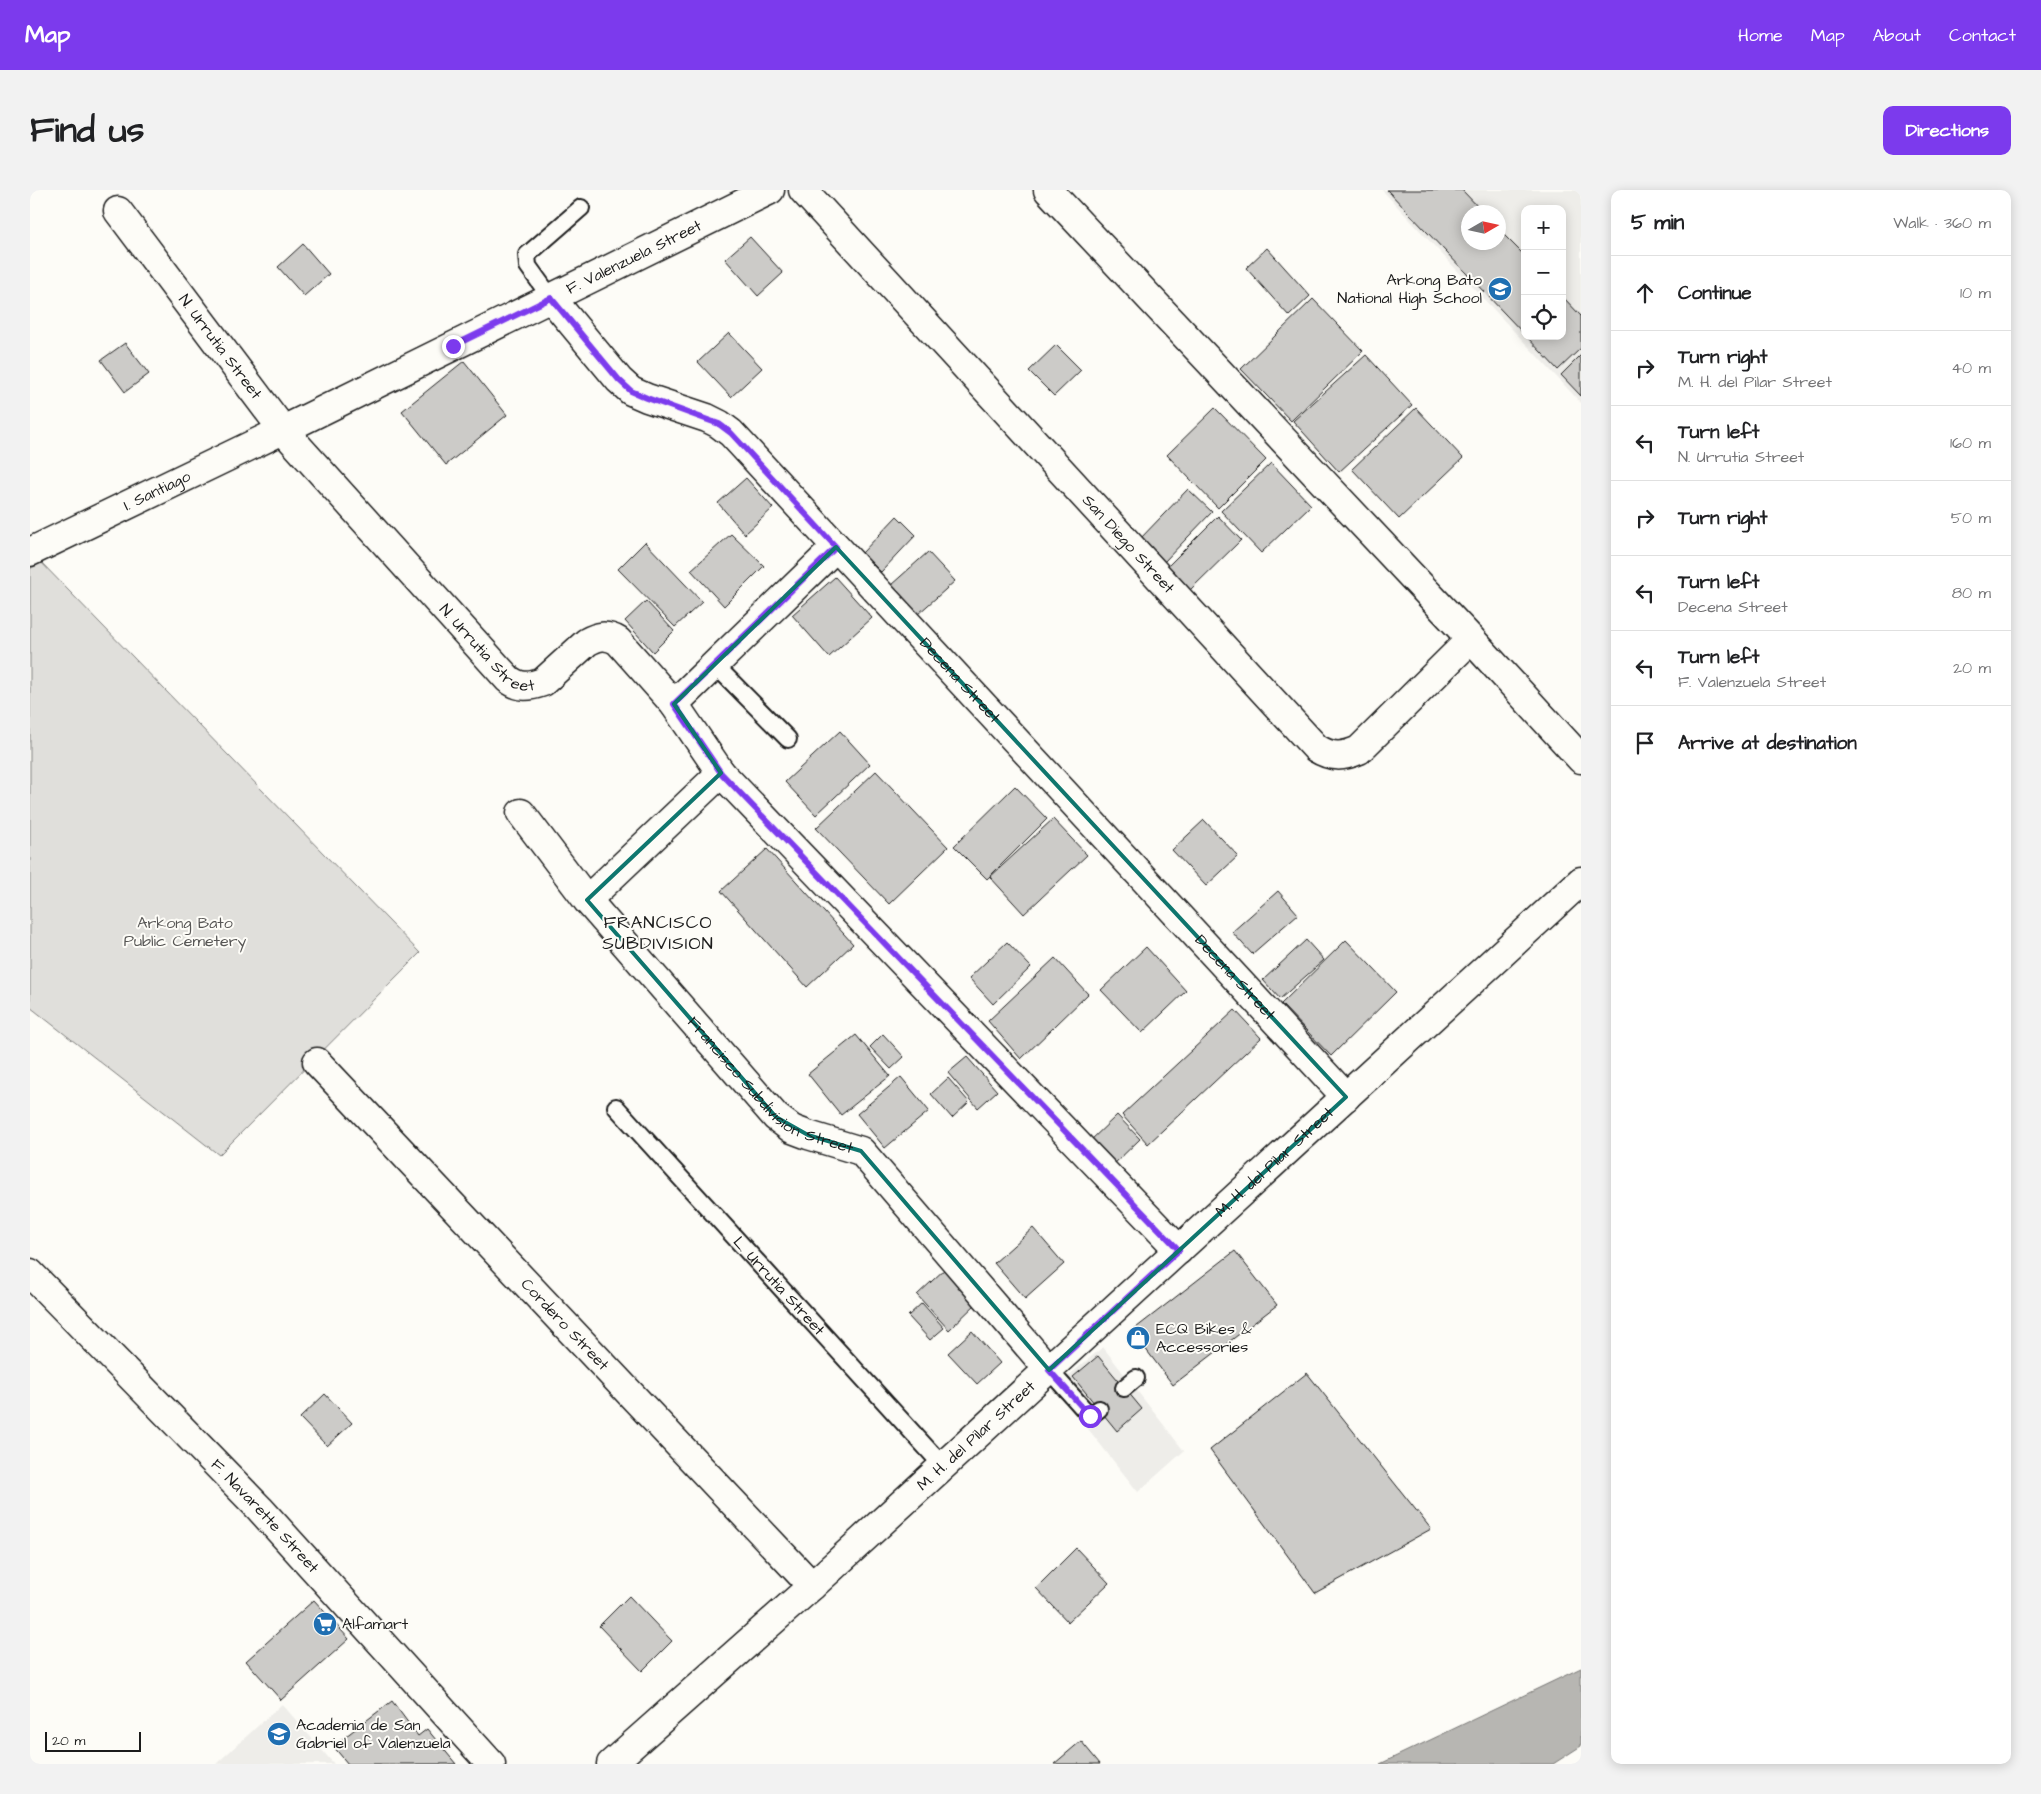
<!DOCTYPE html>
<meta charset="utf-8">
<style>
body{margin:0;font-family:"Architects Daughter",sans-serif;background:#f2f2f2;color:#202124}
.controls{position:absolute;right:15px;top:15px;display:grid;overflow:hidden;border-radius:10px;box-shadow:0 2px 12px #0003}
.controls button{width:45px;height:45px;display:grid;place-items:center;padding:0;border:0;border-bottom:1px solid #e0e0e0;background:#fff;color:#202124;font:25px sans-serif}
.compass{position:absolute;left:1431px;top:15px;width:45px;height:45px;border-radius:50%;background:#fff;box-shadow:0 2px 12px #0003;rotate:81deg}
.scale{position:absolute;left:15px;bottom:12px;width:96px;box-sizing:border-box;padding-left:5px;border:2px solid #1c1c1c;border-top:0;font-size:14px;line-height:18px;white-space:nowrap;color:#1c1c1c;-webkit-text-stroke:4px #fdfcf7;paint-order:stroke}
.stop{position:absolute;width:15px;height:15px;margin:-11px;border:4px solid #7c3aed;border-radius:50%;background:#fff}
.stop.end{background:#7c3aed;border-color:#fff;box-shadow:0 1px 5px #0008}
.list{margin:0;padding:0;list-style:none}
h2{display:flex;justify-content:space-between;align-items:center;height:65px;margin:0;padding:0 20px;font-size:21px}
h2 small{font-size:16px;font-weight:400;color:#757577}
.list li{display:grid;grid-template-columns:32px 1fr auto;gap:15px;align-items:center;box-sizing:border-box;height:75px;padding:0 20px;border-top:1px solid #e0e0e0}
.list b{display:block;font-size:19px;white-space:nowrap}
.list p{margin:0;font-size:16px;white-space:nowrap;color:#757577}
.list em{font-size:16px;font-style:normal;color:#757577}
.icon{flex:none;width:28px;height:28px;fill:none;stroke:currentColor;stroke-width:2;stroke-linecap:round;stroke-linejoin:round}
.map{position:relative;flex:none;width:1551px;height:1574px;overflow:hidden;border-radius:10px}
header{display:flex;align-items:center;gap:30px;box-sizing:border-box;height:70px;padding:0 25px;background:#7c3aed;color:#fff}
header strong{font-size:24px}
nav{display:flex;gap:28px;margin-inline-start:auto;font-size:18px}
.intro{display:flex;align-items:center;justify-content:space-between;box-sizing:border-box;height:120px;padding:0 30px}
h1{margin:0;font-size:35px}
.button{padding:12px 22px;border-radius:10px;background:#7c3aed;color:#fff;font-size:18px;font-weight:700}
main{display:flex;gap:30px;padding:0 30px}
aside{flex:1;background:#fff;border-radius:10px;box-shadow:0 2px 12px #0003}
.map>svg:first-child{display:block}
.built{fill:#eeede9;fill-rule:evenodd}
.green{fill:#e0dfdb;stroke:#7e7e7c}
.water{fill:#b7b6b2;stroke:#797876}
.building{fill:#cccbc8;stroke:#1c1c1c}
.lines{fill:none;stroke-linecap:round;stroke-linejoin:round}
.lane-casing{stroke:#1c1c1c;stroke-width:20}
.street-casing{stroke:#1c1c1c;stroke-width:31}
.secondary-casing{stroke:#1c1c1c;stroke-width:31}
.lane{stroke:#fdfcf7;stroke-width:16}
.street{stroke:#fdfcf7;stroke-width:28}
.secondary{stroke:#fdfcf7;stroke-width:28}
.route{stroke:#7c3aed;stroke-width:6}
.marked{fill:none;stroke:#0f766e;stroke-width:4;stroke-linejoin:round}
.labels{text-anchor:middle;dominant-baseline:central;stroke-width:4;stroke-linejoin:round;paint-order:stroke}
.street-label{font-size:16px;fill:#1c1c1c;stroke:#fdfcf7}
.poi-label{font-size:16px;fill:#1c1c1c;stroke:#fdfcf7;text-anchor:start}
.park-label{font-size:16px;fill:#575655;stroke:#fdfcf7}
.neighbourhood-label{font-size:18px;letter-spacing:1px;fill:#1c1c1c;stroke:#fdfcf7}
</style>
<header>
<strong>Map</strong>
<nav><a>Home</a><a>Map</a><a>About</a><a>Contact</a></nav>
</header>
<div class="intro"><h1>Find us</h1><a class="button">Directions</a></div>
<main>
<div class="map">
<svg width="1551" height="1574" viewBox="0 0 1551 1574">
<rect width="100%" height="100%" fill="#fdfcf7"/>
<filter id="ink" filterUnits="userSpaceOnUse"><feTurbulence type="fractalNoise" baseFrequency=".02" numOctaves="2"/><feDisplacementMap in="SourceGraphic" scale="10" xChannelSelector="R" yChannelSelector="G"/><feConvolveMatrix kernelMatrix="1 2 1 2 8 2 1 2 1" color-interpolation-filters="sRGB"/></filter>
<g filter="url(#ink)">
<g class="built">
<path d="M1352,0h199v213zM1495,19h37v127h-37zM1438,22h30v30h-30z"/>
<polygon points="1073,1157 1154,1261 1108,1302 1025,1197"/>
<polygon points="252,1514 304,1574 186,1574"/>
</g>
<polygon class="green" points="8,369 390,763 189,965 0,817 0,380"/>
<polygon class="water" points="1551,1478 1551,1556 1523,1574 1350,1574"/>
<g class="building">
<polygon points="1357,0 1432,0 1453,22 1438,22 1438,52 1468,52 1468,39 1495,66 1495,145"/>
<polygon points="720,47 753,83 728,106 695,69"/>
<polygon points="273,54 299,84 274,106 248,77"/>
<polygon points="1237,58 1280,106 1259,126 1216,78"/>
<polygon points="1532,106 1551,126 1551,158 1528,180 1496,146 1532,146"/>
<polygon points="1283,109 1333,161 1261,231 1211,179"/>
<polygon points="699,143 732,178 701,207 668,172"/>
<polygon points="95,153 119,184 95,202 71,170"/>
<polygon points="1026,155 1051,180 1024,206 999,181"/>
<polygon points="1336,165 1382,215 1309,282 1263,231"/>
<polygon points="1551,165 1551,206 1531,185"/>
<polygon points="434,171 477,225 416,275 372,221"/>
<polygon points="1185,218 1236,270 1188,318 1137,265"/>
<polygon points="1386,218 1433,268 1369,329 1322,279"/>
<polygon points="1241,273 1281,315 1231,363 1191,321"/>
<polygon points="716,288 743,318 715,344 688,313"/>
<polygon points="1158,299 1182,322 1133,373 1109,350"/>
<polygon points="867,326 886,345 851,382 832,363"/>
<polygon points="1188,326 1211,350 1160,400 1137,377"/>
<polygon points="701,344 734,376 694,416 661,380"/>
<polygon points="615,352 672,412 645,437 588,379"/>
<polygon points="898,362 925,391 888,424 861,395"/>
<polygon points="805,387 842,428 799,467 762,425"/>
<polygon points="616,411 644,441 623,462 595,431"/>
<polygon points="810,541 840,574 786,625 755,592"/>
<polygon points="846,581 918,657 859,714 786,638"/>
<polygon points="985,596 1017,629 957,689 924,656"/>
<polygon points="1023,629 1057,665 994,724 960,687"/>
<polygon points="1174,630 1208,666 1176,696 1142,660"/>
<polygon points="737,659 823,754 777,797 691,701"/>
<polygon points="1248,701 1268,724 1222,764 1202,742"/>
<polygon points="1276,750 1294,770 1250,809 1233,790"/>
<polygon points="1316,750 1366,802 1301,866 1251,814"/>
<polygon points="977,752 1001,777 963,814 939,788"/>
<polygon points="1116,757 1156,801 1112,843 1071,800"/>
<polygon points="1025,768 1058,804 991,869 958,831"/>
<polygon points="1205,820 1231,848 1118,954 1092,925"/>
<polygon points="853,844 874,867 861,879 840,857"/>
<polygon points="826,845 860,886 811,925 778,884"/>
<polygon points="937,867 967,901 948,918 918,883"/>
<polygon points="871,887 899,921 855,958 827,924"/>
<polygon points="918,888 939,912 922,928 901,904"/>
<polygon points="1087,925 1110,949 1081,977 1058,953"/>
<polygon points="1003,1038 1034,1074 995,1109 964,1073"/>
<polygon points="1205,1061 1247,1115 1143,1195 1102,1141"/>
<polygon points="917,1077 949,1111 919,1140 887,1105"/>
<polygon points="892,1113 914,1138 900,1150 878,1126"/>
<polygon points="942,1141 970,1173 947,1194 918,1163"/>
<polygon points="1068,1166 1112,1219 1087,1241 1043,1187"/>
<polygon points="1277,1183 1401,1339 1285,1403 1180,1260"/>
<polygon points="295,1204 322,1233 297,1256 270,1228"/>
<polygon points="1046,1358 1079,1393 1038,1432 1006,1398"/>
<polygon points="599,1406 642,1451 612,1481 569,1436"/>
<polygon points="284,1410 319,1449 251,1510 216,1471"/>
<polygon points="362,1511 388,1546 397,1539 426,1574 318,1574 303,1556"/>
<polygon points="1051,1551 1070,1574 1024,1574"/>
</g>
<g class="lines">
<g class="lane-casing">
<g id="lane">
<polyline points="521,108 498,76 497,65 551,18"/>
<polyline points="685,475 758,549"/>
<path id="s1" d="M586,917l327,359"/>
<polyline points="1019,1180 1060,1226 1069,1219"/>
<polyline points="1094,1198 1106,1188"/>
</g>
</g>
<g class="street-casing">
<g id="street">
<path id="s2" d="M773,0l513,558c16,10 27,9 43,2l112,-111"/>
<polyline points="1018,0 1441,449 1551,569"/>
<path id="s3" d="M88,21l165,219 225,249c12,9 21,8 35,3l44,-40c11,-6 19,-8 31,-1l56,63 47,69 458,477"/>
<path id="s4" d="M521,108l68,82 12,11 16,7 60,20 12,6 12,9 615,664"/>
<polyline points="644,514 806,357"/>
<path id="s5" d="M491,623l66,87 189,217 16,12 16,6 53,16 188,219"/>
<polyline points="557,710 691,583"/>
<path id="s6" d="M287,872l495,524"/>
</g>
</g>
<g class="secondary-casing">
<g id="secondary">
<path id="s7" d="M0,362l253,-122 487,-240"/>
<path id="s8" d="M0,1083l230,236 231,255"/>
<path id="s9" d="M581,1574l201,-178 769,-705"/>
</g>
</g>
<use href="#lane" class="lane"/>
<use href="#street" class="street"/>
<use href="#secondary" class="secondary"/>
</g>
</g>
<g class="lines" filter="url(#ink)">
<polyline class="route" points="423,156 521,108 589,190 601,201 617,208 689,234 701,243 806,357 644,514 691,583 1149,1060 1019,1180 1060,1226"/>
</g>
<path class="marked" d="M806,357l510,550 -297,273 -188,-219 -53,-16 -32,-18 -189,-217 134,-127 -47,-69z"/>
<defs>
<g id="school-disc" transform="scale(1.25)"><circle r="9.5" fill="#1f6fb2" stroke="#fdfcf7"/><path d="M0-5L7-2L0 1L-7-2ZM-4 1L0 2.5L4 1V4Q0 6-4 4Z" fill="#fff"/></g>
<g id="shop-disc" transform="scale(1.25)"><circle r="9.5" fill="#1f6fb2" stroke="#fdfcf7"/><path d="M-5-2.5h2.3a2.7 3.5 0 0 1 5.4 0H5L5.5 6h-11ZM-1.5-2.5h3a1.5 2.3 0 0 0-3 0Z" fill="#fff"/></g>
<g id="supermarket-disc" transform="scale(1.25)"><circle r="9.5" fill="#1f6fb2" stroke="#fdfcf7"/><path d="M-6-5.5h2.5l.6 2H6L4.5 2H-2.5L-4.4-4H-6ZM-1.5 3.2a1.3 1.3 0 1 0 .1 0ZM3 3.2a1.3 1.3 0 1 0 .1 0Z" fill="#fff"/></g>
</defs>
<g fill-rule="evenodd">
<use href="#school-disc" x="1470" y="99"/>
<use href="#shop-disc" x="1108" y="1148"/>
<use href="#supermarket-disc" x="295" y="1434"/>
<use href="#school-disc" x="249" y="1544"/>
</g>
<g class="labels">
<g class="street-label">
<text stroke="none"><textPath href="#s7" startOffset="672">F. Valenzuela Street</textPath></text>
<text stroke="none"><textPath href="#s3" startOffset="170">N. Urrutia Street</textPath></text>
<text stroke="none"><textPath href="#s7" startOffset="141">I. Santiago</textPath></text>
<text stroke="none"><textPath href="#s2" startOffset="481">San Diego Street</textPath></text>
<text stroke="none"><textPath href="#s3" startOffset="575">N. Urrutia Street</textPath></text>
<text stroke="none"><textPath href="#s4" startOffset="569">Decena Street</textPath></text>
<text stroke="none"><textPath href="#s4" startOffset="974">Decena Street</textPath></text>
<text stroke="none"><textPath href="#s5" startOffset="374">Francisco Subdivision Street</textPath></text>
<text stroke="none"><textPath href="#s9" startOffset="896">M. H. del Pilar Street</textPath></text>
<text stroke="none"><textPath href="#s1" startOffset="242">L. Urrutia Street</textPath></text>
<text stroke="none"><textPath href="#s6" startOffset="361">Cordero Street</textPath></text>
<text stroke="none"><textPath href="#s9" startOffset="491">M. H. del Pilar Street</textPath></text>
<text stroke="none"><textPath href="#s8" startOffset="338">F. Navarette Street</textPath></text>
</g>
<g class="poi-label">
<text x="1452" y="90" text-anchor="end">Arkong Bato<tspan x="1452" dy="18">National High School</tspan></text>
<text x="1126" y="1139">ECQ Bikes &amp;<tspan x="1126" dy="18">Accessories</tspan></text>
<text x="312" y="1434">Alfamart</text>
<text x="266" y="1535">Academia de San<tspan x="266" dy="18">Gabriel of Valenzuela</tspan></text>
</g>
<g class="park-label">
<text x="155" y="733">Arkong Bato<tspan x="155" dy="18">Public Cemetery</tspan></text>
</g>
<g class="neighbourhood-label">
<text x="628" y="732">FRANCISCO<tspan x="628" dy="21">SUBDIVISION</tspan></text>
</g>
</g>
</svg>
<div class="controls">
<button>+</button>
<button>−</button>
<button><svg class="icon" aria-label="locate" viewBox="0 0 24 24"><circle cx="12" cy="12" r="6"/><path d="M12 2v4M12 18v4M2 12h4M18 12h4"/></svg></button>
</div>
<svg class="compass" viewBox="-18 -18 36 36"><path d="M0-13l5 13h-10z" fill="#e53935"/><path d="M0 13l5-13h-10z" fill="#757577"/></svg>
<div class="scale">20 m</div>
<div class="stop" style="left:1060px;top:1226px"></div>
<div class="stop end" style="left:423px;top:156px"></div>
</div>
<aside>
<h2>5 min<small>Walk · 360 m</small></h2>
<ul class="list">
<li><svg class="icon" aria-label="ahead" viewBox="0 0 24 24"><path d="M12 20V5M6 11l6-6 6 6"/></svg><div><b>Continue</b></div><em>10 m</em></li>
<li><svg class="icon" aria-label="right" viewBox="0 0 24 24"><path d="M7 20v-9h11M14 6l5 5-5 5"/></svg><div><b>Turn right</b><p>M. H. del Pilar Street</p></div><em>40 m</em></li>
<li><svg class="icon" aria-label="left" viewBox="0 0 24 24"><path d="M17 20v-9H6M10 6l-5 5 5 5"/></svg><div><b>Turn left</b><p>N. Urrutia Street</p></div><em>160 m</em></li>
<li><svg class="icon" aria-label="right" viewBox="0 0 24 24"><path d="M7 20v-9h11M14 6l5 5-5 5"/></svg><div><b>Turn right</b></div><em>50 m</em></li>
<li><svg class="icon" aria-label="left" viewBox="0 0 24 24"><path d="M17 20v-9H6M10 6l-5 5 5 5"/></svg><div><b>Turn left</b><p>Decena Street</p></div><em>80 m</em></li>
<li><svg class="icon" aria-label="left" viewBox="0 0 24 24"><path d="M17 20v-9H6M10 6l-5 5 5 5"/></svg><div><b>Turn left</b><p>F. Valenzuela Street</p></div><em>20 m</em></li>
<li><svg class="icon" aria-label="arrive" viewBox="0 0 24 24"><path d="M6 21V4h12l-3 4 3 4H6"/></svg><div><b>Arrive at destination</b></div></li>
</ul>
</aside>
</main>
